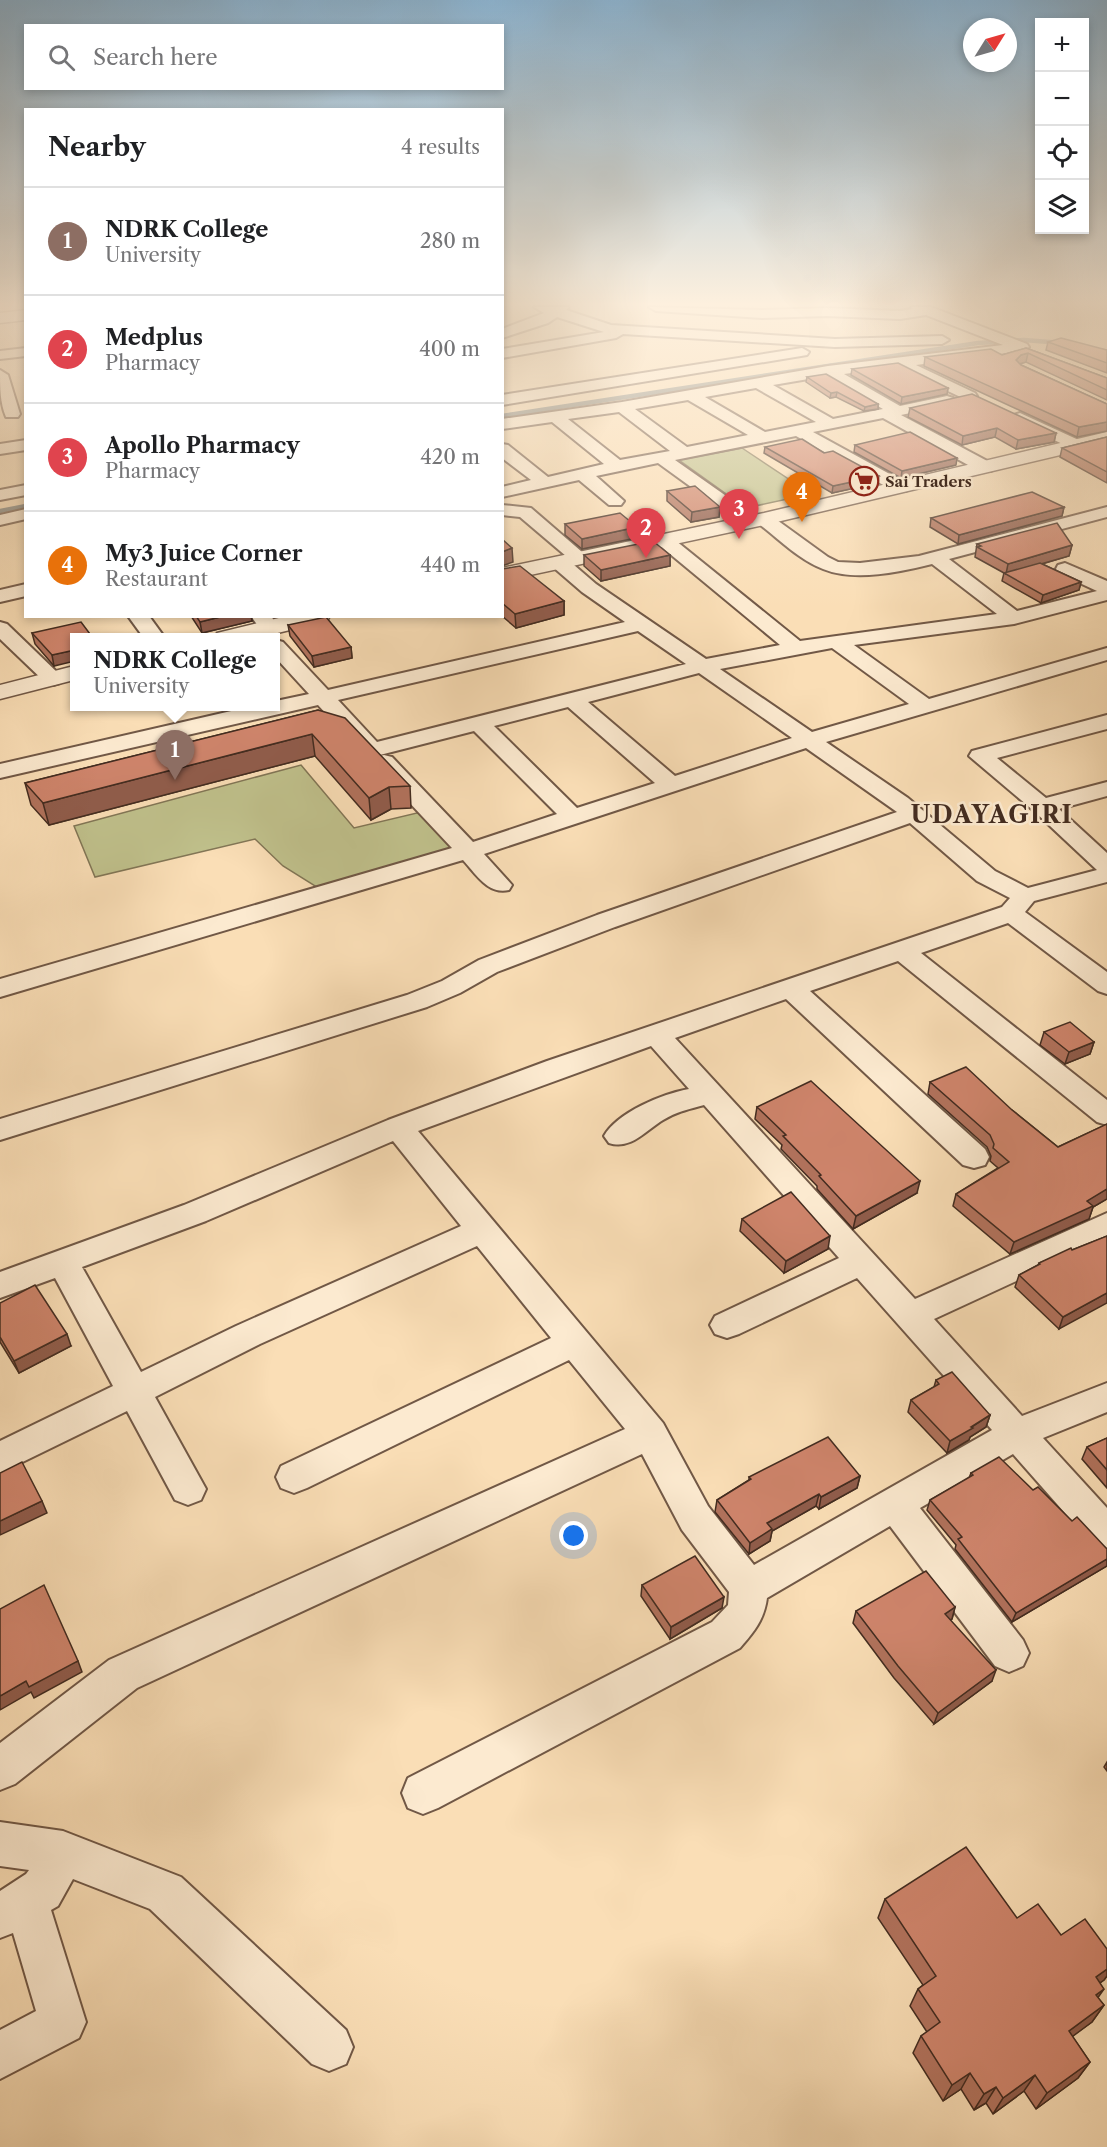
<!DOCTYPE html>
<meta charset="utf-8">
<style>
body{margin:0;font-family:"Libre Caslon Text",serif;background:#f2f2f2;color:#202124}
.controls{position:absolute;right:18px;top:18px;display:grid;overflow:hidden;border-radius:0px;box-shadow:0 3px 9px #0003}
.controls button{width:54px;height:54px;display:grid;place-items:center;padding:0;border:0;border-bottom:2px solid #e0e0e0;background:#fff;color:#202124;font:30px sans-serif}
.compass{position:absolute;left:963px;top:18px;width:54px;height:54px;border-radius:50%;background:#fff;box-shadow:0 3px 9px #0003;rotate:53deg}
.you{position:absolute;left:574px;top:1536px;width:21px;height:21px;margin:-15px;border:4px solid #fff;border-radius:50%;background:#1a73e8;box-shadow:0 0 0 9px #1a73e833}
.badge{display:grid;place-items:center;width:39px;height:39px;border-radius:50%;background:#0b8043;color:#fff;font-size:20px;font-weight:700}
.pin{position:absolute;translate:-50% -50px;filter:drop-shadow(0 2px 3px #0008)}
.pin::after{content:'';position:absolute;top:32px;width:21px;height:18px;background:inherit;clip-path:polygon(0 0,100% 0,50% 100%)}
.popup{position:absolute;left:70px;top:633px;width:210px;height:78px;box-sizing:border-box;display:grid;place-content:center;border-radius:0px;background:#fff;filter:drop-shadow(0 2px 4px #0005);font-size:20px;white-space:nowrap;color:#757577}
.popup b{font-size:22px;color:#202124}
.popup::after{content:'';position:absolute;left:50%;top:100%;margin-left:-12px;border:12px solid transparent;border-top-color:#fff}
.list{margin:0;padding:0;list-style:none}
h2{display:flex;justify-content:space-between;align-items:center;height:78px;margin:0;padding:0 24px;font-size:26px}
h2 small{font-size:20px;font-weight:400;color:#757577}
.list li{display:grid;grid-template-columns:39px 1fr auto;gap:18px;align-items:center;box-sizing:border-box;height:108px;padding:0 24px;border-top:2px solid #e0e0e0}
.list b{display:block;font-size:22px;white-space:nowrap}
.list p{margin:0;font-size:20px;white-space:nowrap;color:#757577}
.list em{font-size:20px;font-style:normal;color:#757577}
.icon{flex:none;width:33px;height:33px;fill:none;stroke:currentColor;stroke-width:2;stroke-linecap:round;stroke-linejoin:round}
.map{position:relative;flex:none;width:1107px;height:2147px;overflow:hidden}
.search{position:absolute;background:#fff;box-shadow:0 3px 9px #0003;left:24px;top:24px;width:480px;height:66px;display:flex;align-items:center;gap:15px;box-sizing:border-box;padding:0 21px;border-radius:0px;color:#757577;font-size:22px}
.panel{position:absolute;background:#fff;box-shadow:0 3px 9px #0003;left:24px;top:108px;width:480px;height:510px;border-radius:0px}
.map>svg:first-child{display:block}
.green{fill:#c0c18c;stroke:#827656;stroke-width:1.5}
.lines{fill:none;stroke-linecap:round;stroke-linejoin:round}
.stream{stroke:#7d817c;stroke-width:4.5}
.minor-casing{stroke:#715846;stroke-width:4}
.tertiary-casing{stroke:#715846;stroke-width:3}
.minor{fill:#fcead0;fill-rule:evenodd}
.tertiary{fill:#fcead0;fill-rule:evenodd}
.wall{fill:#b1725c;stroke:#432c20;stroke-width:1.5}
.shaded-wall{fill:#905c4b;stroke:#432c20;stroke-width:1.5}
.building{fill:#ce846b;stroke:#432c20;stroke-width:1.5}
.labels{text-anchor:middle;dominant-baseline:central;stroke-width:5;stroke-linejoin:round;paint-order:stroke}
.far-poi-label{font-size:15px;font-weight:bold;fill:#432c20;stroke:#fcead0;text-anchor:start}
.district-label{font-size:24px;font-weight:bold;letter-spacing:1.5px;fill:#432c20;stroke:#fcead0}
</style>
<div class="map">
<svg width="1107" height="2147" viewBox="0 0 1107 2147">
<rect width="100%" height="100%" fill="#fadeb6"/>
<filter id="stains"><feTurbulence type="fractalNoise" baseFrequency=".00333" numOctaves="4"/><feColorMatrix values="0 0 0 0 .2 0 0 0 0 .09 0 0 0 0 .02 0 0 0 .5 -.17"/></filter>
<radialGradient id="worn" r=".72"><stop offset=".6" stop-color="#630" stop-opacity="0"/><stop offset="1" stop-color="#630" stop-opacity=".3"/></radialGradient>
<g class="green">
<polygon points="742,448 811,494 746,508 679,460"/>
<polygon points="301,765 354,828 421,812 456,849 323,891 283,866 255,839 95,877 74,826"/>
</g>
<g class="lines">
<g class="stream">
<polyline points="502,416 978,343 1024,340 1063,343"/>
<polyline points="0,511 26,506"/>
</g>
<g class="minor-casing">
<g id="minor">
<polygon points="534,307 569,307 566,310 611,325 835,339 942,336 949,340 942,344 835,347 623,334 616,338 502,358 502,349 604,332 557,317 548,323 502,338 502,329 544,313"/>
<path d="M649,307l113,3 65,-2 73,3 12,-2 -1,-2h20l96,37 2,3 -7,4 -106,14 59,28 2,3 -8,5 -72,-34 -53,7 56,32 47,-10 6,2 2,3 -2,3 -52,11 90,48 2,4 -2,4h-12l-96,-53 -70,14 93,51 3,4 -3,4h-12l-98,-55 -121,24 81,57 8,-3 6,1 58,42 10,5 22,1 59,-7 188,-49v10l-158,42 68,52 80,-20 -39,-18 -2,-4 2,-4 7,-2 42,18v19l-93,24 -160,21 75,54 178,-51v12l-281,82 82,56 87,73 33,17 69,-18 -63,-59 -65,-55 3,-5 135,-36v14l-110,29 49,40 61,-16v14l-48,13 48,44v29l-73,19 -9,11 82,60v22l-9,-3 -90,-68 -87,30 186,147v25l-10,-3 -199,-161 -88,30 175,158 4,8 -4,8 -11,3 -11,-3 -177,-166 -111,39 240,261 192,-86v26l-173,80 88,97 85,-33v29l-64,26 64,70v43l-13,-5 -81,-92 -93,54 103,132 6,13 -6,13 -14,6 -14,-6 -105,-140 -123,72c-3,22 -13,34 -27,50l-302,160 -15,6 -15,-6 -6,-15 6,-15 304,-156 16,-17 1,-13 -47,-62 -40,-76 -505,234 -122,96 -15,6v-47l109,-83 516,-231 -56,-69 -262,128 -13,5 -13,-5 -5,-11 5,-11 270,-128 -74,-92 -217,98 -105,53 51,92 -5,11 -13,5 -13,-5 -48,-89 -127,62v-32l113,-55 -58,-108 -55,20v-26l184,-67 204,-85 159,-59 455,-154 8,-9 -33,-17 -67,-58 -295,104 -118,45 -37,21 -33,14 -427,133v-21l407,-124 35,-14 37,-21 118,-45 300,-103 -91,-64 -322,106 28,31 -3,5c-21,5 -33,-16 -46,-30l-463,137v-18l452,-131 -76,-81 -3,-5 3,-5 8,-2 8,2 81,85 84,-28 -83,-83 -102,26 -8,-2 -46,-50 -318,73v-14l253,-58h23v-5l33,-7 -33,-36v-18l7,2 45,48 297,-68 -43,-30 -29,-25 -2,-4 2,-4h14l29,25 110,75 74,-14 -122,-101 -3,-4 3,-4h12l130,105 197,-27 -65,-50c-32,8 -77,18 -109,5 -24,-9 -44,-30 -64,-45l-8,3 -6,-1 -87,-63 -62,13 28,25 -3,4h-12l-30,-25 -77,17v-10l29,-7 -29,-22v-14l6,1 40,32 56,-13 -52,-42 -50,7v-10l120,-17 206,-36 175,-21 -77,-30 -26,4 -73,-3 -65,2 -106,-7zM826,376l57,33 -50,10 -60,-34zM756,388l60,34 -51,10 -60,-35zM688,400l60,35 -61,12 -52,-38zM619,412l51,39 -50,9 -52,-41zM638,631l48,33 -309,78 -39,-42zM832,648l77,56 -97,28 -92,-63zM699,673l93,65 -117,38 -87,-74zM568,707l87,76 -78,25 -83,-82zM651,1046l38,43c-27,5 -71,23 -85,47l5,7c22,7 36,-12 54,-23 13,-8 26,-11 41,-15l135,153 -124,58 -5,9 5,9 12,4 12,-4 118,-56 135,152 -238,135 -46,-59 -45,-83 -245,-292zM393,1141l68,85 -225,100 -95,46 -59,-105 124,-46z"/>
<polygon points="26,348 26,356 0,359 0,351"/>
<polygon points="802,348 809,352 807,355 502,405 502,395"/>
<path d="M0,370l8,5 12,39 -2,3h-12c-6,-14 -6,-30 -6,-47z"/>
<polygon points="1020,413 1083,442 1085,445 1077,450 1071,448 1014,421 1012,418 1014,415"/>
<polygon points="26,440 26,450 0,454 0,444"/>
<polygon points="26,485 26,495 0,500 0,490"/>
<polygon points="502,505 531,508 589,558 587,562 573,562 520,517 502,515"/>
<polygon points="26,509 26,519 0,525 0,515"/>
<polygon points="26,584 26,596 0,602 0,590"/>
<polygon points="128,616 149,616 165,638 144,638"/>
<polygon points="251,616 271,616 279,628 276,632 262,632"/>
<polygon points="0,622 7,624 60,675 63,679 60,683 53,685 46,683 0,639"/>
<polygon points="0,1822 63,1831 181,1877 346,2030 353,2047 346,2064 329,2071 312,2064 150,1909 73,1879 58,1906 51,1910 86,2022 79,2038 0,2079 0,2030 36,2011 13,1933 0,1938 0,1891 26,1874 29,1870 0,1866"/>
</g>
</g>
<g class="tertiary-casing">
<g id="tertiary">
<polygon points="26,310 26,320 0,323 0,313"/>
<polygon points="1107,432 1107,444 764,525 502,581 502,568 764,513"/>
<polygon points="287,616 330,616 327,621 257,638 214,638 217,633"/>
<polygon points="74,666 74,680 0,699 0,685"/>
</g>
</g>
<use href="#minor" class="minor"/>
<use href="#tertiary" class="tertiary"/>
</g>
<g class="wall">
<polygon points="1048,342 1107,350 1107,373 1046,350"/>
<polygon points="1026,348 1107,378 1107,400 1026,362 1020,364 1021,365 1107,404 1077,437 924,366 925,357 1002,355"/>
<polygon points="852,369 948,388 947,394 901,404 851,375"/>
<polygon points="807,377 878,404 878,409 864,411 836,397 830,398 806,382"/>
<polygon points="910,408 1056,433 1054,442 1016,449 995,437 962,445 908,417"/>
<polygon points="1107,437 1107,483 1060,457 1062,448"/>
<polygon points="855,445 956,465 901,478 854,452"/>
<polygon points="765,447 824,453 878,483 832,493 764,453"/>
<polygon points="667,491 720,507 719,517 691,522 667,501"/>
<polygon points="1064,507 1062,516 958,544 930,527 931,518"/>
<polygon points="565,524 637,527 636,538 582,549 565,535"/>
<polygon points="977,544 1072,545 1069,556 1042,564 1081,582 1079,590 1041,603 1002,581 1004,573 975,557"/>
<polygon points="584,555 670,555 670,566 601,581 584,566"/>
<polygon points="502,569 564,601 564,615 516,628 502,616"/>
<polygon points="191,616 251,616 252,621 202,633"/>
<polygon points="288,625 351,647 352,658 314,667 290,636"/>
<polygon points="32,633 93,638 54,666 35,644"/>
<polygon points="318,710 410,786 411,808 391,809 371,820 315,756 49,825 31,805 25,783"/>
<polygon points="1044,1032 1094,1042 1090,1054 1065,1064 1040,1045"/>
<polygon points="930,1082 1012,1110 1058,1147 1107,1124 1107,1199 1093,1207 1089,1219 1010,1254 953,1206 956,1194 998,1168 990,1161 991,1156 987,1147 928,1094"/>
<polygon points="757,1107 917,1193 853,1229 817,1189 817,1186 781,1149 782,1145 755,1119"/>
<polygon points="742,1219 828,1249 784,1273 740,1231"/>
<polygon points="1107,1236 1059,1329 1015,1287 1019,1275 1038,1265 1039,1263"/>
<polygon points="0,1303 71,1346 19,1373 0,1342"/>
<polygon points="936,1380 990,1415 986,1427 970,1437 969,1440 947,1453 908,1412 911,1400 934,1387"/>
<polygon points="1107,1438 1107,1488 1082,1459 1087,1447"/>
<polygon points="971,1473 1033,1490 1107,1549 1107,1566 1012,1622 955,1549 956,1545 927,1510 930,1500 969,1478"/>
<polygon points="860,1476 857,1488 819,1509 816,1506 772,1531 770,1541 749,1554 715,1512 717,1500 749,1480 749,1477"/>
<polygon points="642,1585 722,1608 670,1639 641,1596"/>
<polygon points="955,1607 952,1619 950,1620 992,1681 934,1724 894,1678 853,1623 856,1611"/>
<polygon points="1107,1762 1107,1771 1104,1767"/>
<polygon points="885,1899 1017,1918 1061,1935 1107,1949 1107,1976 1104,1980 1100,1983 1098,1998 1104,2005 1092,2022 1072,2036 1090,2062 1078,2078 1036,2109 1024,2091 993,2114 986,2103 974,2110 961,2089 943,2101 913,2053 921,2036 927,2032 910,2006 918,1989 923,1985 878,1918"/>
</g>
<g class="shaded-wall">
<polygon points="1028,353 1026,362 1019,364 1016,360 1021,355"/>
<polygon points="948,388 947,394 901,404 902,397"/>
<polygon points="837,392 836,397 830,398 831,393"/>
<polygon points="878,404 878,409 864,411 865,407"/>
<polygon points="1107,422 1107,431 1077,437 1079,427"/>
<polygon points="997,428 995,437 962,445 963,436"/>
<polygon points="1056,433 1054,442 1016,449 1018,440"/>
<polygon points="957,458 956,465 901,478 902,471"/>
<polygon points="879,476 878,483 832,493 833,486"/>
<polygon points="720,507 719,517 691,522 692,512"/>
<polygon points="1064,507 1062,516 958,544 959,535"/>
<polygon points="637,527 636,538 582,549 582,539"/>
<polygon points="1072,545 1069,556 1006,574 1008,564"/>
<polygon points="512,548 513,562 502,566 502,552"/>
<polygon points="670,555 670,566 601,581 601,570"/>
<polygon points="1081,582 1079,590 1041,603 1043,595"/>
<polygon points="564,601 564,615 516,628 515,614"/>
<polygon points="224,616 251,616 252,621 202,633 200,622"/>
<polygon points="351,647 352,658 314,667 312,656"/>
<polygon points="75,650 75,661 54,666 52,655"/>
<polygon points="312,734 315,756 49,825 43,803"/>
<polygon points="389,787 391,809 371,820 369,798"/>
<polygon points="1094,1042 1090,1054 1065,1064 1069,1052"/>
<polygon points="920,1181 917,1193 853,1229 856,1216"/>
<polygon points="1107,1189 1107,1199 1093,1207 1089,1219 1010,1254 1014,1242"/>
<polygon points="830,1236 828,1249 784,1273 786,1261"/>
<polygon points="1107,1293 1107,1303 1059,1329 1063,1317"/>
<polygon points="67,1334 71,1346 19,1373 14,1361"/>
<polygon points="990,1415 986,1427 970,1437 969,1440 947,1453 950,1441"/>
<polygon points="860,1476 857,1488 819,1509 821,1497"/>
<polygon points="819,1494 816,1506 772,1531 770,1541 749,1554 750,1543 767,1523"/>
<polygon points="42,1501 47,1513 0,1535 0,1521"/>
<polygon points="1107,1559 1107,1566 1012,1622 1016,1613"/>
<polygon points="724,1597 722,1608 670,1639 671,1627"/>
<polygon points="955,1607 952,1619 941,1625 945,1614"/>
<polygon points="78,1661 82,1672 34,1698 31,1692 0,1710 0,1696 26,1681"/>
<polygon points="996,1670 992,1681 934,1724 938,1713"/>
<polygon points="1107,1969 1107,1976 1104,1980 1084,1994 1096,1977"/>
<polygon points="1104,1989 1092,2006 1096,1995"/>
<polygon points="1104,2005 1092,2022 1057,2048 1069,2031"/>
<polygon points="1090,2062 1078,2078 1036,2109 1047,2093"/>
<polygon points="970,2073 961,2089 943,2101 952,2085"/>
<polygon points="1035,2075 1024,2091 993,2114 1003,2098"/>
<polygon points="996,2087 986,2103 974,2110 984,2094"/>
</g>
<g class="building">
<polygon points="1061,338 1107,350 1107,363 1048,342"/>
<polygon points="1026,348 1107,378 1107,390 1028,353 1021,355 1016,360 1021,365 1107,404 1107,422 1079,427 925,357 991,349 1002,355"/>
<polygon points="898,363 948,388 902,397 852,369"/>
<polygon points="826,374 878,404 865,407 837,392 831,393 807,377"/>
<polygon points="972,394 1056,433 1018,440 997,428 963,436 910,408"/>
<polygon points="910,432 957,458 902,471 855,445"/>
<polygon points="1107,437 1107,472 1062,448"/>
<polygon points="802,439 824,453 833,451 879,476 833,486 765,447"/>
<polygon points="695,486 720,507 692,512 667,491"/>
<polygon points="1032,492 1064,507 959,535 931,518"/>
<polygon points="620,513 637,527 582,539 565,524"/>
<polygon points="1057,523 1072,545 1008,564 977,547 981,546 977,544"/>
<polygon points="502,539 512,548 502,552"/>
<polygon points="653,541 670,555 601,570 584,555"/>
<polygon points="1040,563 1081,582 1043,595 1004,573"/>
<polygon points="520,566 564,601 515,614 502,603 502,569"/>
<polygon points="196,616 224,616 200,622"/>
<polygon points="326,617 351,647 312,656 288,625"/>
<polygon points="81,622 93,638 75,638 75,650 52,655 32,633"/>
<polygon points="318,710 345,718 410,786 389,787 369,798 312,734 43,803 25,783"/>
<polygon points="1070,1022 1094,1042 1069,1052 1044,1032"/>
<polygon points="966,1067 1012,1110 1058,1147 1107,1124 1107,1189 1087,1201 1093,1206 1014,1242 956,1194 1009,1162 993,1148 994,1144 990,1135 930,1082"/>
<polygon points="811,1081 920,1181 856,1216 819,1176 821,1175 783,1136 786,1135 757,1107"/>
<polygon points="791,1192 830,1236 786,1261 742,1219"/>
<polygon points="1107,1236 1107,1293 1063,1317 1019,1275 1040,1264 1039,1263 1071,1248 1072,1250"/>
<polygon points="35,1285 67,1334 14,1361 0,1337 0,1303"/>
<polygon points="952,1372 990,1415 971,1427 973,1428 950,1441 911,1400 939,1384 936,1380"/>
<polygon points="828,1437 860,1476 821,1497 819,1494 767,1523 772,1529 750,1543 717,1500 751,1479 749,1477"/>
<polygon points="1107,1438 1107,1470 1087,1447"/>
<polygon points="999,1457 1033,1490 1038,1487 1072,1521 1077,1517 1107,1549 1107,1559 1016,1613 958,1539 962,1537 930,1500 973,1475 971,1473"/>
<polygon points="22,1462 42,1501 0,1521 0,1473"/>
<polygon points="695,1556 724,1597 671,1627 642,1585"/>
<polygon points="926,1571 955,1607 945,1614 996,1670 938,1713 898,1666 856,1611"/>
<polygon points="44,1585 78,1661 29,1687 26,1681 0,1696 0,1609"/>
<polygon points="966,1847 1017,1918 1038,1904 1061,1935 1085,1919 1107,1949 1107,1969 1096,1977 1104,1989 1096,1995 1104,2005 1069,2031 1090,2062 1047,2093 1035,2075 1003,2098 996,2087 984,2094 970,2073 952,2085 921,2036 940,2022 918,1989 936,1976 885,1899"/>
</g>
<linearGradient id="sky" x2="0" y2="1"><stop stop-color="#8cb6d5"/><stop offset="0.5" stop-color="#fdf0de"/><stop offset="1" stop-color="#fdf0de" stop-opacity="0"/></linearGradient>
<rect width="1107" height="608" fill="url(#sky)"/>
<defs>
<g id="supermarket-ring" transform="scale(1.5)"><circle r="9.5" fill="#fcead0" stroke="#8f2418" stroke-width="1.5"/><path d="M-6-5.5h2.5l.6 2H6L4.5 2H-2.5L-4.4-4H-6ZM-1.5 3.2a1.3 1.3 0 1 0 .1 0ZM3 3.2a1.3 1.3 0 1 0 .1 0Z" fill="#8f2418"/></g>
</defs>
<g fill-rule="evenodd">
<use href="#supermarket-ring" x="864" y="481"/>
</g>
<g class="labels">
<g class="far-poi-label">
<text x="885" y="481">Sai Traders</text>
</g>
<g class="district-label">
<text x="992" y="814">UDAYAGIRI</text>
</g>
</g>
<rect width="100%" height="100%" filter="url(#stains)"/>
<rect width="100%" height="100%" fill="url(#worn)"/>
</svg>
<div class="controls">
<button>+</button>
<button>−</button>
<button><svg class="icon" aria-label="locate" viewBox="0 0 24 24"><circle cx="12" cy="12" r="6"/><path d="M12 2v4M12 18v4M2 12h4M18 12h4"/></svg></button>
<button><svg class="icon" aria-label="layers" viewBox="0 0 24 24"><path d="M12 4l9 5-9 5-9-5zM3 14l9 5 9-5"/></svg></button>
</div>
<svg class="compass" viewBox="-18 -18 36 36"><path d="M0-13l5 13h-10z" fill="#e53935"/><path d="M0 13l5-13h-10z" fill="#757577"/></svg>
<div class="you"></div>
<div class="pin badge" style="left:175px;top:780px;background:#8d6e63">1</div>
<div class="popup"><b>NDRK College</b>University</div>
<div class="pin badge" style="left:646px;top:558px;background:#e0444e">2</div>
<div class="pin badge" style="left:739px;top:539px;background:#e0444e">3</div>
<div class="pin badge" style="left:802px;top:522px;background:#e8710a">4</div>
<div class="search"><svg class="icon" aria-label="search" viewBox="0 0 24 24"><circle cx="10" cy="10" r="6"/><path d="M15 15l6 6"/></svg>Search here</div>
<section class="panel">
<h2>Nearby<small>4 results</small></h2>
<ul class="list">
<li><span class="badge" style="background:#8d6e63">1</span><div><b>NDRK College</b><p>University</p></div><em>280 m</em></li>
<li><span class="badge" style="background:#e0444e">2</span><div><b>Medplus</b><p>Pharmacy</p></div><em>400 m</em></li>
<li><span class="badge" style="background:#e0444e">3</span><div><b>Apollo Pharmacy</b><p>Pharmacy</p></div><em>420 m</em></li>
<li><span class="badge" style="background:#e8710a">4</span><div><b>My3 Juice Corner</b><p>Restaurant</p></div><em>440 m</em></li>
</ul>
</section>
</div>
